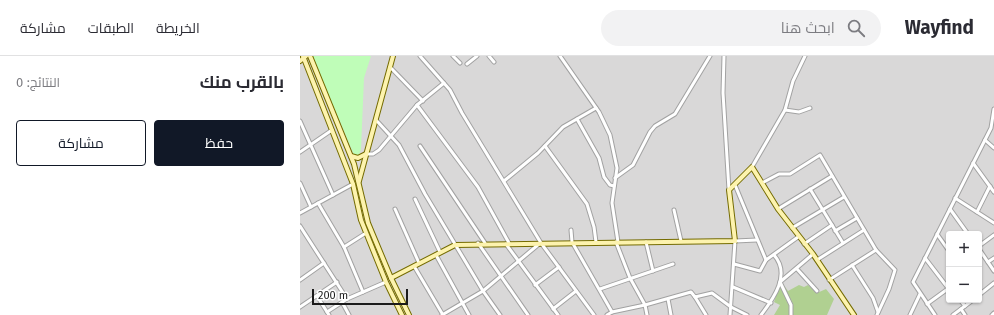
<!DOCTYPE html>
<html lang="ar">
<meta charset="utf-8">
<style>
body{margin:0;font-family:"Fira Sans",Cairo,sans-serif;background:#f2f2f3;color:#2b2b33;direction:rtl}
.controls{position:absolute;right:12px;bottom:12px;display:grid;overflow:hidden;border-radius:4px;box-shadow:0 1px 3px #0004}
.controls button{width:36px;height:36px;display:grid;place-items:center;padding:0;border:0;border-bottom:1px solid #e1e1e2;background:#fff;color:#2b2b33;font:20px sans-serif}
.scale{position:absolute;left:12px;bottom:10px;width:96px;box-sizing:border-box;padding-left:4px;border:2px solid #1b1b1b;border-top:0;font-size:11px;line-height:14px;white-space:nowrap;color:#1b1b1b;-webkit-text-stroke:3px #fff;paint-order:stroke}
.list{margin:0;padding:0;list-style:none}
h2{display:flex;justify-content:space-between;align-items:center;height:52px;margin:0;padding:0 16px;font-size:17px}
h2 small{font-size:13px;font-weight:400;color:#7c7c81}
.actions{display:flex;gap:8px;padding:12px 16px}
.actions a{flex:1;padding:9px 0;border:1px solid #111827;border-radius:4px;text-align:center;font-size:14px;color:#111827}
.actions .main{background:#111827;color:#fff}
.icon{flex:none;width:22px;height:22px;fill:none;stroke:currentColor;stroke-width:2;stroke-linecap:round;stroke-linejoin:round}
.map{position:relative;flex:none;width:694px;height:259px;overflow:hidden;direction:ltr}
header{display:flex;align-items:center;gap:24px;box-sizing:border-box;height:56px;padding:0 20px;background:#fff;border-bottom:1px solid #e1e1e2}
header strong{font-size:19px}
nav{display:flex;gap:22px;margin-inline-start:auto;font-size:14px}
.search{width:280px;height:36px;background:#f2f2f3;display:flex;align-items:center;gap:10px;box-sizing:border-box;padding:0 14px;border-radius:22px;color:#7c7c81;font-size:15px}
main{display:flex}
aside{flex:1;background:#fff}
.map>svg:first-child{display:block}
.residential{fill:#d9d8d8;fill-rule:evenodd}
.forest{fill:#b0d091}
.park{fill:#bffdb8}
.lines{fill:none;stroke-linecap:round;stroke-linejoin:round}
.street-casing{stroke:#a2a2a2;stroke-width:5}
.secondary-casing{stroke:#746b00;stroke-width:6}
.street{stroke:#fff;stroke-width:3}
.secondary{stroke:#fdf3ae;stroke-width:4}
</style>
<header>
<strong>Wayfind</strong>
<div class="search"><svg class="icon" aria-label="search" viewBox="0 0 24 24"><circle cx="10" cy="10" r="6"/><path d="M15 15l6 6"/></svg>ابحث هنا</div>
<nav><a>الخريطة</a><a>الطبقات</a><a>مشاركة</a></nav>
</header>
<main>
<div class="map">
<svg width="694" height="259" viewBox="0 0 694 259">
<rect width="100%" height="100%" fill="#eee6e0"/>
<path class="residential" d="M0,0h694v259h-694zM649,178h30v66h-30z"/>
<polygon class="forest" points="483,228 488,235 499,229 504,231 508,229 517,237 526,233 534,243 527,259 474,259 480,249 474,246 479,231"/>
<polygon class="park" points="12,0 71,0 64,22 61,93 59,99 54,99"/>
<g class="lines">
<g class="street-casing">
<g id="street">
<polyline points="120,0 150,34 162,57 241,187 294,259"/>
<polyline points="153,0 160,7"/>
<polyline points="189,0 194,6"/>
<polyline points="260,0 299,56 310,79 317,112 312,147 318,186"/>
<polyline points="424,0 423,37 429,134"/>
<polyline points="167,8 177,0"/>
<polyline points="90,11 123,45"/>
<polyline points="117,49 178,131 209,187"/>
<polyline points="485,54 499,56 510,52"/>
<polyline points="277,63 299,102 304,121 310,129 314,130"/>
<polyline points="76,64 99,89 125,138 183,235 200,259"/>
<polyline points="0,65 33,139"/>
<polyline points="685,84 694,92"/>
<polyline points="120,90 185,187"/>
<polyline points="245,90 287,148 294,171 296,186"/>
<polyline points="0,96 32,74"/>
<polyline points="66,98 73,98 79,94 117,49 144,27"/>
<polyline points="673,107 694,136"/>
<polyline points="452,111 485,54 493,25 505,0"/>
<polyline points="315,122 333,109 350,76 355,70 375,58 410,0"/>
<polyline points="204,125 238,97 263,71 296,52"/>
<polyline points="0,127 11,151"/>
<polyline points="462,127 479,118 490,118 520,99 576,194 595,214 589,233 577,259"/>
<polyline points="435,129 466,204 498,181"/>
<polyline points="510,133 543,187"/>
<polyline points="655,142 694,167"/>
<polyline points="115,143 140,196"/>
<polyline points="18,147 44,191 63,236"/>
<polyline points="95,153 119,207"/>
<polyline points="478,153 532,120"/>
<polyline points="650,153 668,178"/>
<polyline points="374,154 381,185"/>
<polyline points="677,156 690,130"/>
<polyline points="0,157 53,128"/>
<polyline points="0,170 47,243"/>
<polyline points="492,172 544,141"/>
<polyline points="271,174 272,186 312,256"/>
<polyline points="535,175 557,162"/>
<polyline points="637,178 649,195"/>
<polyline points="316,186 330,222 345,249 347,259"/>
<polyline points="346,186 353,215"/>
<polyline points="178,187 228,259"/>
<polyline points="206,188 258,259"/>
<polyline points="504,188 532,169"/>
<polyline points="679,190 694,179"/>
<polyline points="44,191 66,177"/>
<polyline points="679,193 694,215"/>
<polyline points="136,199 169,259"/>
<polyline points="625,202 648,232"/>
<polyline points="517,204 564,174"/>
<polyline points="688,206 694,202"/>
<polyline points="434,208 460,215 466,204"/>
<polyline points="552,209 573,242 578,256"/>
<polyline points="114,210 143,259"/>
<polyline points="497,213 517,235"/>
<polyline points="0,224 24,207"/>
<polyline points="529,224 576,194"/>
<polyline points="235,229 259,211"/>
<polyline points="433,231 471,247"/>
<polyline points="300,233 373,208"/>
<polyline points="679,239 694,227"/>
<polyline points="17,240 29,259"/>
<polyline points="395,241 406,259"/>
<polyline points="368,243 371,259"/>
<polyline points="660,244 665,250"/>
<polyline points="42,246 49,259"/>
<polyline points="627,248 649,232"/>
<polyline points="0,251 37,226"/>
<polyline points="431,251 447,259"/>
<polyline points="253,253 276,235"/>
<polyline points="661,253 665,259"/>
<polyline points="27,256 47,243 86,226"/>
<polyline points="142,259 183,235 239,188"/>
<polyline points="307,259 312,256 345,249 391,236 395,241 412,237 431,251"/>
<polyline points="430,259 435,185 457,184"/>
<path d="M461,259c13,-17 30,-41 13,-60"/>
<polyline points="491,259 491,249 480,226 513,198"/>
<polyline points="610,259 620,238"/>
<polyline points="635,259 613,226 691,72 694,53"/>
<polyline points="653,259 673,244"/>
<polyline points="692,259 694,257"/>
</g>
</g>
<g class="secondary-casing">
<g id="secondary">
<polyline points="3,0 53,128 61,164 86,226 102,259"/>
<polyline points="10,0 54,108 68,167 91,222 109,259"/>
<polyline points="0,5 6,0"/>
<polyline points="51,100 58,102 66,98"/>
<polyline points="59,125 93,0"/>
<polyline points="91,222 155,189 435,185 429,134 452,111 478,153 513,198 554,259"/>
</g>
</g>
<use href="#street" class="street"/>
<use href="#secondary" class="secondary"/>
</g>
</svg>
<div class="controls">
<button>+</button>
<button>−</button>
</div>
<div class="scale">200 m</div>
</div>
<aside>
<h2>بالقرب منك<small>النتائج: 0</small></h2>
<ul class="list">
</ul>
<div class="actions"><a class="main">حفظ</a><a>مشاركة</a></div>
</aside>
</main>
